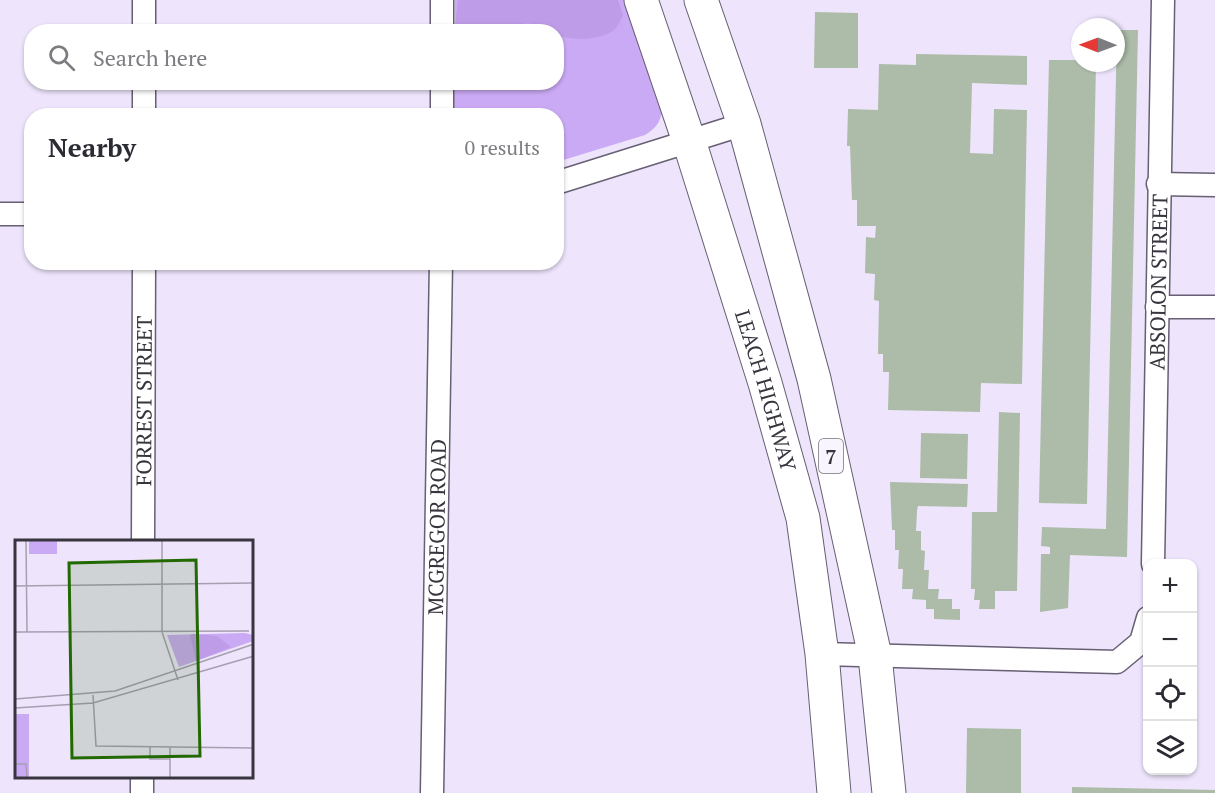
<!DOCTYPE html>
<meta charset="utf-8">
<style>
body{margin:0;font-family:"PT Serif",serif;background:#f2f2f3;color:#2b2b33}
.controls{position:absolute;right:18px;bottom:18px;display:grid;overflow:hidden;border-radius:12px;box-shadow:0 2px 4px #0004}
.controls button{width:54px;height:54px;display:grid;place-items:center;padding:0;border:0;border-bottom:2px solid #e1e1e2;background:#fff;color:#2b2b33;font:30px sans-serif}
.compass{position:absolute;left:1071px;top:18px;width:54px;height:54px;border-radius:50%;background:#fff;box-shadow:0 2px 4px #0004;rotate:271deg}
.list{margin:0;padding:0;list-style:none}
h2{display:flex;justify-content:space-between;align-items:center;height:78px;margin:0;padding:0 24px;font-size:26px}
h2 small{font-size:20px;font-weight:400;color:#7c7c81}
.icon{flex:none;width:33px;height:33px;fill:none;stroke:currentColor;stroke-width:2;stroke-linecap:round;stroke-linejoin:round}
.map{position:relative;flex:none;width:1215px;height:793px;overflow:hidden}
.search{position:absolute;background:#fff;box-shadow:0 2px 4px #0004;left:24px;top:24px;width:540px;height:66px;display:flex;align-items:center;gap:15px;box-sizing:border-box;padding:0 21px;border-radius:24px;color:#7c7c81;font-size:22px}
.panel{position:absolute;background:#fff;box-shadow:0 2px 4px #0004;left:24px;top:108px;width:540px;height:162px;border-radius:24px}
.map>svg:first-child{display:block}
.green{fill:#cbaaf5}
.forest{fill:#be9ce7}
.building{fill:#acbca8}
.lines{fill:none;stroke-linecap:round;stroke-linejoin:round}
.minor-casing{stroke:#675f73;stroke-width:25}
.highway-casing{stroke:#675f73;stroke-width:35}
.minor{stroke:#fff;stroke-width:22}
.highway{stroke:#fff;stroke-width:33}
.labels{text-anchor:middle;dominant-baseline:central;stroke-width:4.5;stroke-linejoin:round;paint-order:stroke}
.shield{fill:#f9f5fe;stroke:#736f78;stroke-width:1.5}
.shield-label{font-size:20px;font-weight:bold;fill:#39353e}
.street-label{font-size:21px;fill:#39353e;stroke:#f9f5fe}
.inset-road{fill:none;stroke:#a69fb0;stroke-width:1.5}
.view{fill:#236902;fill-opacity:0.15;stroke:#236902;stroke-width:3}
.inset-edge{fill:none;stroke:#39353e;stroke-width:3}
</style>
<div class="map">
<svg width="1215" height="793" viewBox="0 0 1215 793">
<rect width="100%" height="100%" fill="#eee5fc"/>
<path class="green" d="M455,0h171l36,105c0,15 -4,22 -17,30l-88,27 -1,-46h-102v-33l102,-1v-50l-101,-1z"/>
<path class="forest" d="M458,0h160l5,15c-2,4 -4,9 -7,13 -12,13 -45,13 -59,7l-1,-3 -7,-1 -21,-8 -23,4 -8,4h-40l-2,-5z"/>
<g class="building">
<polygon points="815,12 858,13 858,68 814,68"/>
<polygon points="1117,30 1138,30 1127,557 1070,555 1068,608 1040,612 1041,554 1050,554 1050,547 1041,546 1042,527 1106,529"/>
<polygon points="916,54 1027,56 1027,85 972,83 970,153 993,154 994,109 1027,110 1022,384 981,383 980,412 888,410 889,372 883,372 883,354 878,354 879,301 874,300 875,274 865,273 866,237 875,238 876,226 857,226 857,200 852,200 850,146 847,146 848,109 878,110 879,64 916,65"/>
<polygon points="1049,60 1080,60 1080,63 1096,63 1087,504 1039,503"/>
<polygon points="999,412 1020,413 1017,591 995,591 995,609 979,609 980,600 974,600 975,589 971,589 972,512 997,512"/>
<polygon points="921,433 968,434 967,479 920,478"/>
<polygon points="890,482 968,484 967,507 918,506 917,511 916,531 921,531 921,550 925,551 924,570 929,570 928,589 939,589 938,599 952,599 952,609 960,609 960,620 934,619 934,609 926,609 926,600 912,599 913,589 902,589 903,569 898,569 899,550 895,550 895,530 892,530"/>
<polygon points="967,728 1021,729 1021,793 966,793"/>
<polygon points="1072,787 1215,790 1215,793 1072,793"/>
</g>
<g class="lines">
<g class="minor-casing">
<g id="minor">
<polyline points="144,32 144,0"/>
<polyline points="442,32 442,0"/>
<polyline points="144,116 144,82"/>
<polyline points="442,116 442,82"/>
<polyline points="556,183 744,124"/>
<polyline points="1158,184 1215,185"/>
<polyline points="0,214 32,214"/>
<polyline points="1157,307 1215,307"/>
<path id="s1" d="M143,541l1,-279"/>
<path id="s2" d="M1153,564l10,-564"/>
<polyline points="822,654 1117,662 1141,642 1148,618"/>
<polyline points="142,793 142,776"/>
<path id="s3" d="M432,793l9,-531"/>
</g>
</g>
<g class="highway-casing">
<g id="highway">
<path id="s4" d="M641,0l48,141 76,242 38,135 19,136 12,139"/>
<polyline points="701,0 744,124 814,379 875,656 889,793"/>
</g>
</g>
<use href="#minor" class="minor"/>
<use href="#highway" class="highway"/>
</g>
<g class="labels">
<rect class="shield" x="819" y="439" width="24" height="34" rx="4.5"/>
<g class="shield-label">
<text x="831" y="456">7</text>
</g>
<g class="street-label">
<text stroke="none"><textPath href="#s2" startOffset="282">ABSOLON STREET</textPath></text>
<text stroke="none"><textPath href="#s4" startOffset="410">LEACH HIGHWAY</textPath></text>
<text stroke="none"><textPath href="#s1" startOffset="140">FORREST STREET</textPath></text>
<text stroke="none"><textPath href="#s3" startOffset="266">MCGREGOR ROAD</textPath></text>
</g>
</g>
<g transform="translate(15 540)">
<rect width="238" height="238" fill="#eee5fc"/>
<path d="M14,0h28v14h-28zM230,93l8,2v6l-74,26 -12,-32zM0,174h14v64h-14z" fill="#cbaaf5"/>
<path d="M178,94l24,2 14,11 -35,14 -6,-26z" fill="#be9ce7"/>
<path class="inset-road" d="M11,0l1,92M147,0v92l16,48M0,46l239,-3M0,92l234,-1M78,155l3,51 158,2M0,159l100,-8 139,-47M0,168l78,-5 161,-47M135,207v12h20M155,207v31M0,224h11l1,14"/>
<path class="view" d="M181,20l4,196 -128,2 -3,-195z"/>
<rect width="238" height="238" class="inset-edge"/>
</g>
</svg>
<div class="controls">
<button>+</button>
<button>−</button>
<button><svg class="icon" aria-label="locate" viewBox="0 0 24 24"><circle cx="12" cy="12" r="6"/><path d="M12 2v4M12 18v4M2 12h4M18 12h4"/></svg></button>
<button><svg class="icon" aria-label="layers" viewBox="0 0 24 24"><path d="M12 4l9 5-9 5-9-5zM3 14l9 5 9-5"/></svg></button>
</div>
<svg class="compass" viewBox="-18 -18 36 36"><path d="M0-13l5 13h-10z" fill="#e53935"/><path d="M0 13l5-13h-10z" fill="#7c7c81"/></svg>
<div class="search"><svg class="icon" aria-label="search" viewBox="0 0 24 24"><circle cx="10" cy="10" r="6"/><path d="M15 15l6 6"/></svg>Search here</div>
<section class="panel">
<h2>Nearby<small>0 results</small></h2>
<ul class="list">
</ul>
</section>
</div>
